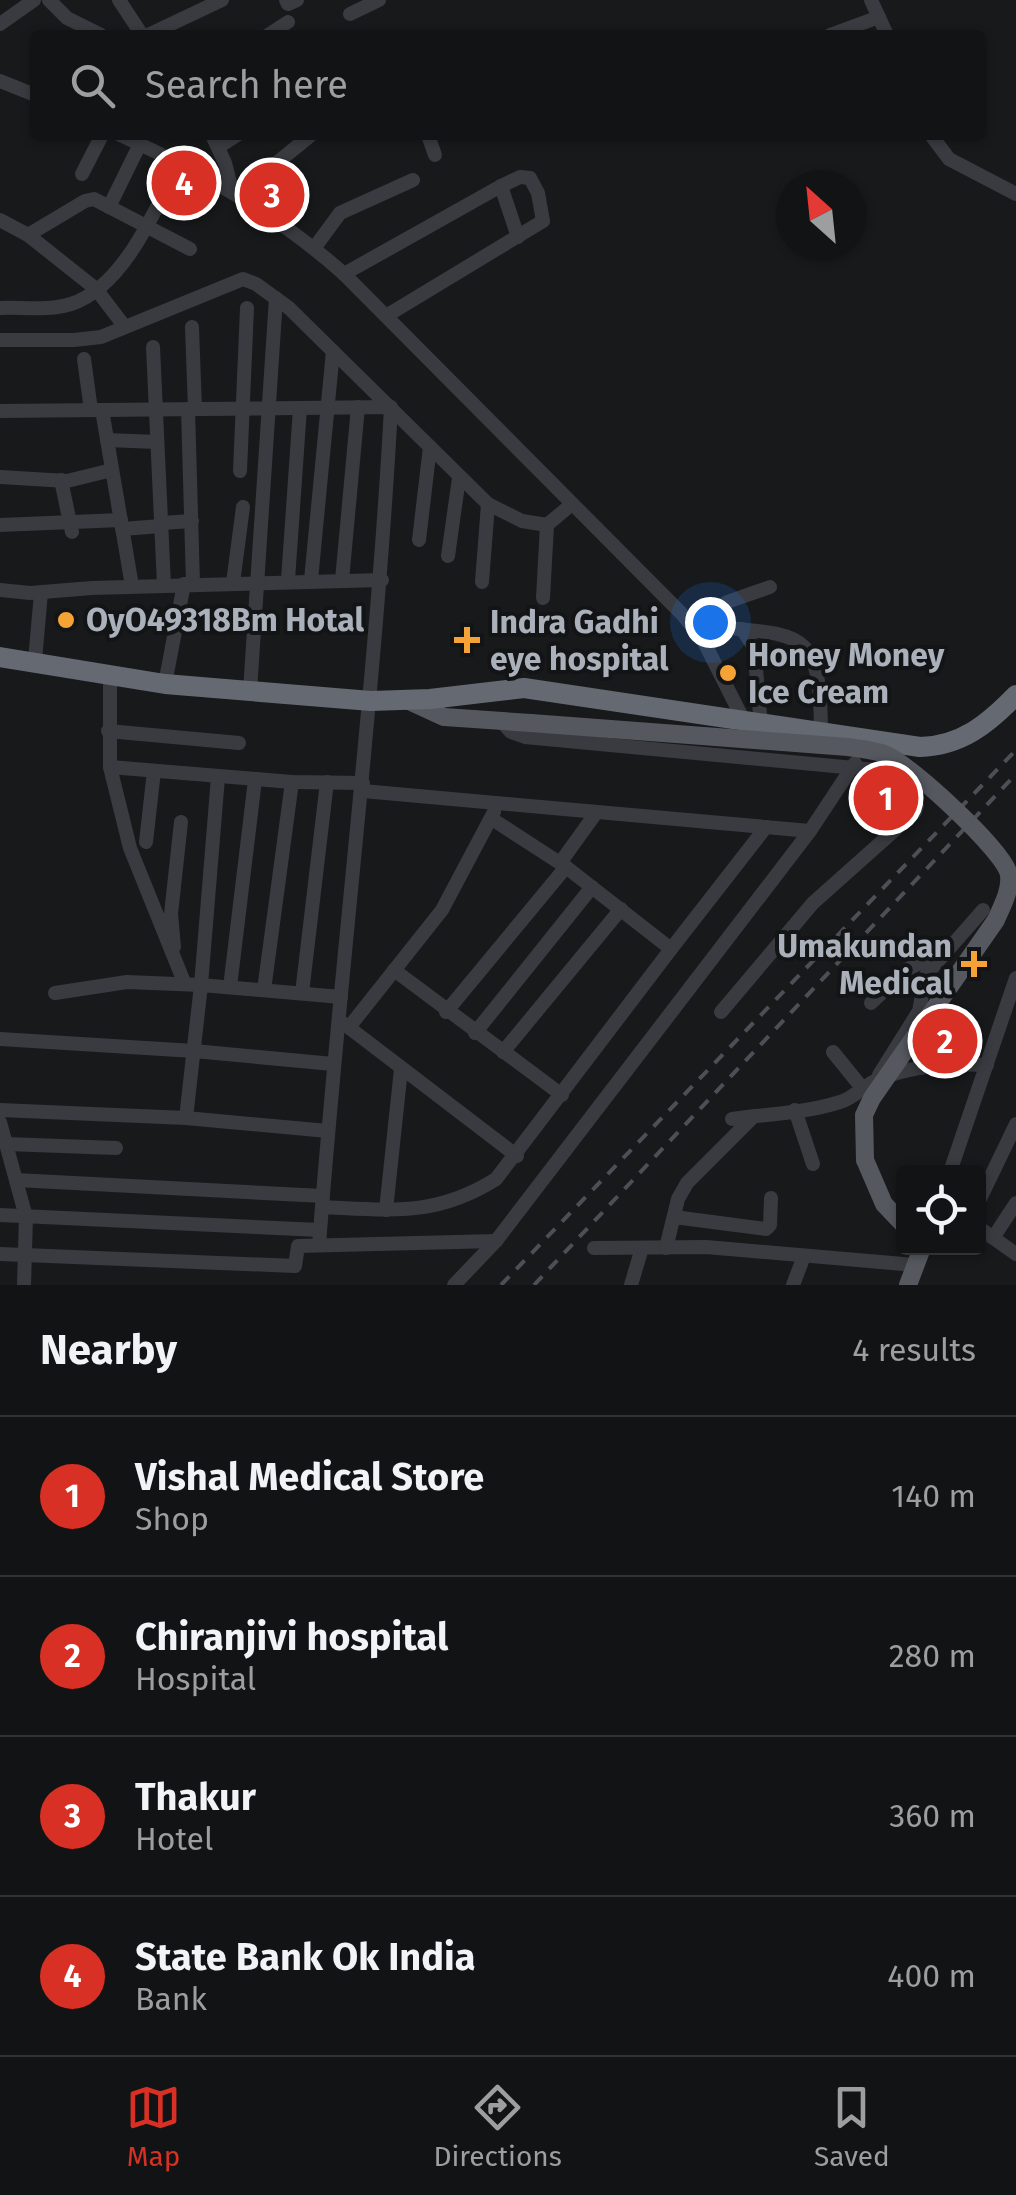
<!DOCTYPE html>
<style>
body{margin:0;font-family:"Fira Sans",sans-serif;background:#1f2022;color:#f1f3f6}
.controls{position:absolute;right:30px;bottom:30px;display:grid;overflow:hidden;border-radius:10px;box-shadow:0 2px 8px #0004}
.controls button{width:90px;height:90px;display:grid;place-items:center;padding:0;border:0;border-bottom:2px solid #313234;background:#121314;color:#f1f3f6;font:50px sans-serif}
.compass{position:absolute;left:776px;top:170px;width:90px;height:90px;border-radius:50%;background:#121314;box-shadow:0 2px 8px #0004;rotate:333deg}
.you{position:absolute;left:710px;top:622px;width:35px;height:35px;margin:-25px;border:8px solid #fff;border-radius:50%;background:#1a73e8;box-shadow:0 0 0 15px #1a73e833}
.badge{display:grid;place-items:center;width:65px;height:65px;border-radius:50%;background:#d93025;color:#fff;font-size:32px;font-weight:700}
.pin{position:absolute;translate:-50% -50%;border:5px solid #fff;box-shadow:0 2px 10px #0006}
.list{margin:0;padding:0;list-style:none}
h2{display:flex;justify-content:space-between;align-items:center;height:130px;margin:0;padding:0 40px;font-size:42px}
h2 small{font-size:32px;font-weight:400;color:#9c9ea0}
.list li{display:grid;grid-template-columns:65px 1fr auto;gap:30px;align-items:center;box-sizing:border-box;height:160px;padding:0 40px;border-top:2px solid #313234}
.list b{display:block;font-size:38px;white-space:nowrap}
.list p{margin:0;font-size:32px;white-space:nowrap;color:#9c9ea0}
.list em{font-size:32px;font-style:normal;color:#9c9ea0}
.icon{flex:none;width:55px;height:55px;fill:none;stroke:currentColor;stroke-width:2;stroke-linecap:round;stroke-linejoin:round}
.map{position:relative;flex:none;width:1016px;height:1285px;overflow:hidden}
.search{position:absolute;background:#121314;box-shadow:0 2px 8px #0004;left:30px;right:30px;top:30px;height:110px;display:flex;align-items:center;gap:25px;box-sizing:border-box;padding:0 35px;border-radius:10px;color:#9c9ea0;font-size:38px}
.sheet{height:770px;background:#121314}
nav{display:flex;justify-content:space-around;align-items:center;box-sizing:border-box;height:140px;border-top:2px solid #313234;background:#121314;font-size:28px;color:#9c9ea0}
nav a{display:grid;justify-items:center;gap:5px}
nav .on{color:#d93025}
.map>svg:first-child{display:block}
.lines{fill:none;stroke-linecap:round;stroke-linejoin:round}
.minor{stroke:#393b40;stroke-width:14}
.major{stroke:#55585f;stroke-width:18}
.highway{stroke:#656971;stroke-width:20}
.rail{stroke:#4c4f55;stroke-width:4;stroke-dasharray:12 10;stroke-linecap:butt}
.major-bridge{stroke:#55585f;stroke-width:18}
.poi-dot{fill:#f6a336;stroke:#131416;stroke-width:4}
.labels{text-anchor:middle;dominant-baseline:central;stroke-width:8;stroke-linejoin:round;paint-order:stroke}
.poi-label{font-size:32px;font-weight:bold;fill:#abb1bb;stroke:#131416;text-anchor:start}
</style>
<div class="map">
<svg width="1016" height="1285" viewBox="0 0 1016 1285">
<rect width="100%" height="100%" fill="#18191b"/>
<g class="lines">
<g class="minor">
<polyline points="49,0 67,18 101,35"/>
<polyline points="119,0 142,35"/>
<polyline points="286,0 288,4 297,0"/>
<polyline points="871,0 887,35"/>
<polyline points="350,14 379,0"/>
<polyline points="0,24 34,0"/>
<polyline points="148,35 222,0"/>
<polyline points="268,35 288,22"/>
<polyline points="830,35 879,17"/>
<polyline points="0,81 35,95"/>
<path d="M120,135c81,37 157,79 224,139l337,339 21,25 43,85"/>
<polyline points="212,135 225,163 232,190"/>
<polyline points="428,135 435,155"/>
<polyline points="931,135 949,159 1016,194"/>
<polyline points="218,147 237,135"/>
<polyline points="82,174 102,135"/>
<polyline points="501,186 518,237"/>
<polyline points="247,200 273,166 311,135"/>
<polyline points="109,207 140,144"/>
<polyline points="0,220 28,235 96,289 125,327"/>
<polyline points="28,235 85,201 94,199 190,249"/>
<polyline points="315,247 340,213 413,180"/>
<polyline points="344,274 501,186 520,177 530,178 538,193 543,221 386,316"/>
<path d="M0,308c22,-1 50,3 71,-4 53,-17 85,-96 108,-141"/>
<polyline points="192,327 195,409"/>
<polyline points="0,340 74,340 101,337 243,279 256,284 289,308 488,504 522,521 547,525 572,504"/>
<polyline points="153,347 164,585"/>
<polyline points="84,359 91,410"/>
<polyline points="188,409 193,584"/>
<polyline points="102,410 132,586"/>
<path d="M0,411l391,-4c-15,280 -51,558 -72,838"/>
<polyline points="107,440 157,442"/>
<polyline points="240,471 247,308"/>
<polyline points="0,477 67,481 112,470"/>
<polyline points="61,480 72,532"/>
<polyline points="0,525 121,520"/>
<polyline points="122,529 161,526 162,523 192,521"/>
<polyline points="419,540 430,447"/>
<polyline points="448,556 459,478"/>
<polyline points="288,580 300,408"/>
<polyline points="311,580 333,351"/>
<polyline points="342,580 358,407"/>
<polyline points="482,582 488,504"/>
<polyline points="233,583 243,507"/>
<polyline points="0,590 30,593 92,588 382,580"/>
<polyline points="543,598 547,525"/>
<path d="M709,626c95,10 111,1 112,106"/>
<polyline points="707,629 727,602 770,587"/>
<polyline points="742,629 754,647 761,725"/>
<polyline points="35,660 41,593"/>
<polyline points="110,673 110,767 130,848 184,982"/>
<polyline points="165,684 184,584"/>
<polyline points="250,691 276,298"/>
<path d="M501,721l10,11 14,5 362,34c14,8 24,21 30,35l-2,6 -102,91 -92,109"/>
<polyline points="108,731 239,743"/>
<polyline points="110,767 292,782 363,783"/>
<polyline points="363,791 810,831"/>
<polyline points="492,819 566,867 671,949 766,827"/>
<polyline points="146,842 154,771"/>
<polyline points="560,863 596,813"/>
<polyline points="174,947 171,914 181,822"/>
<polyline points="394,970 562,1095"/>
<polyline points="230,987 255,780"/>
<polyline points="264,990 292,782"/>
<polyline points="55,993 127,982 201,985 218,777"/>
<polyline points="302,993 327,782"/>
<polyline points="871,1003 906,970 947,949"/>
<polyline points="446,1012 566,867"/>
<polyline points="343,1023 517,1156"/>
<polyline points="350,1026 442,910 494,812"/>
<polyline points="475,1033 592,887"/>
<polyline points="0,1039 194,1051 333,1064"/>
<polyline points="503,1052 621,909"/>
<polyline points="833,1052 863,1089"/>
<polyline points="879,1075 919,1011 926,975 983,910"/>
<polyline points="0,1110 186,1118 328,1131"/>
<polyline points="795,1110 813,1164"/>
<polyline points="186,1118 201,985 341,997"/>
<path d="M732,1119c35,-5 74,-6 108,-17 15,-4 25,-18 39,-23 35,-14 71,-16 108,-14"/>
<polyline points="0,1122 26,1217 24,1285"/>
<polyline points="6,1144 116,1148"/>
<polyline points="950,1172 1016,978"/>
<polyline points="16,1180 323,1196"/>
<polyline points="978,1203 1016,1124"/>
<path d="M322,1207c69,3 114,10 174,-28l175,-230"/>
<polyline points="386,1210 401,1069"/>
<polyline points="0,1215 320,1230"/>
<polyline points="674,1217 766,1229 770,1225 771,1198"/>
<polyline points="978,1227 1016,1254"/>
<polyline points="993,1238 1016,1203"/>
<polyline points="594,1248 706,1247 915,1265"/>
<polyline points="666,1248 678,1199 687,1183 754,1116"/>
<polyline points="0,1254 295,1266 298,1246 496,1241"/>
<polyline points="454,1285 496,1241 810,831 855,763"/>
<polyline points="631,1285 642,1248"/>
<polyline points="793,1285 804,1256"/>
</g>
<g class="major">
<polyline points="407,700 444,717 531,723"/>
<polyline points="865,1160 884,1204 904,1225"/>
<polyline points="908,1285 922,1248"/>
</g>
<path class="highway" d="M0,657l165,27 206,17 59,-2 94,-11 396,59c41,-1 68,-23 96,-52"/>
<g class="rail">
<polyline points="501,1285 1016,750"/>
<polyline points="534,1285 1016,774"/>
</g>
<path class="major-bridge" d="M531,723l317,24c13,2 27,3 39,8 23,10 118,96 122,120 2,15 -7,31 -13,45l-124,178 -8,17 1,45"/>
</g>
<g class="poi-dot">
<circle cx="66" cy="620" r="10"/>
<path d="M462 625h10v10h10v10h-10v10h-10v-10h-10v-10h10z"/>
<circle cx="728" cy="673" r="10"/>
<path d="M969 949h10v10h10v10h-10v10h-10v-10h-10v-10h10z"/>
</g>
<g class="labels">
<g class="poi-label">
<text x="86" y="620">OyO49318Bm Hotal</text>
<text x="490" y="622">Indra Gadhi<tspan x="490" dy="37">eye hospital</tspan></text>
<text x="748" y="655">Honey Money<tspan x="748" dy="37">Ice Cream</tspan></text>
<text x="952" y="946" text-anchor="end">Umakundan<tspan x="952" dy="37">Medical</tspan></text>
</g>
</g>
</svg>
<div class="controls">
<button><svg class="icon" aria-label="locate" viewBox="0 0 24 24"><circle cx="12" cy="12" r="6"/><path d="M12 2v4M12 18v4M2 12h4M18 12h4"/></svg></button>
</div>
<svg class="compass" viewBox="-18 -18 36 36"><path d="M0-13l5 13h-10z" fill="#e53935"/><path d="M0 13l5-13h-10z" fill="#9c9ea0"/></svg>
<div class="you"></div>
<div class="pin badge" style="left:886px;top:798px">1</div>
<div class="pin badge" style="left:945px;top:1041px">2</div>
<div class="pin badge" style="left:272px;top:195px">3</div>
<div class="pin badge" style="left:184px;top:183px">4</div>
<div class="search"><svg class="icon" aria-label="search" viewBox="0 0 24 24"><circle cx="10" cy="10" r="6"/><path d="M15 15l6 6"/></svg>Search here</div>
</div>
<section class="sheet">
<h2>Nearby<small>4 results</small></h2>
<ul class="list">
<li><span class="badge">1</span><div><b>Vishal Medical Store</b><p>Shop</p></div><em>140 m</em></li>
<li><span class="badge">2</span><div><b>Chiranjivi hospital</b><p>Hospital</p></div><em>280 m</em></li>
<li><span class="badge">3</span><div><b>Thakur</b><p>Hotel</p></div><em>360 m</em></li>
<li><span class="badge">4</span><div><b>State Bank Ok India</b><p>Bank</p></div><em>400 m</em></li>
</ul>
</section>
<nav>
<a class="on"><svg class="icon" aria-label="map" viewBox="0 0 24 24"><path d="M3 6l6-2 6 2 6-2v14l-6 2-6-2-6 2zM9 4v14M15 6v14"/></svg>Map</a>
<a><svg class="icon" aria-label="directions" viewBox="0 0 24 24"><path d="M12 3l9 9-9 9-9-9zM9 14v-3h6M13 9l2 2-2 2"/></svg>Directions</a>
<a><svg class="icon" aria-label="saved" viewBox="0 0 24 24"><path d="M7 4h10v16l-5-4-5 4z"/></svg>Saved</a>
</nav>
